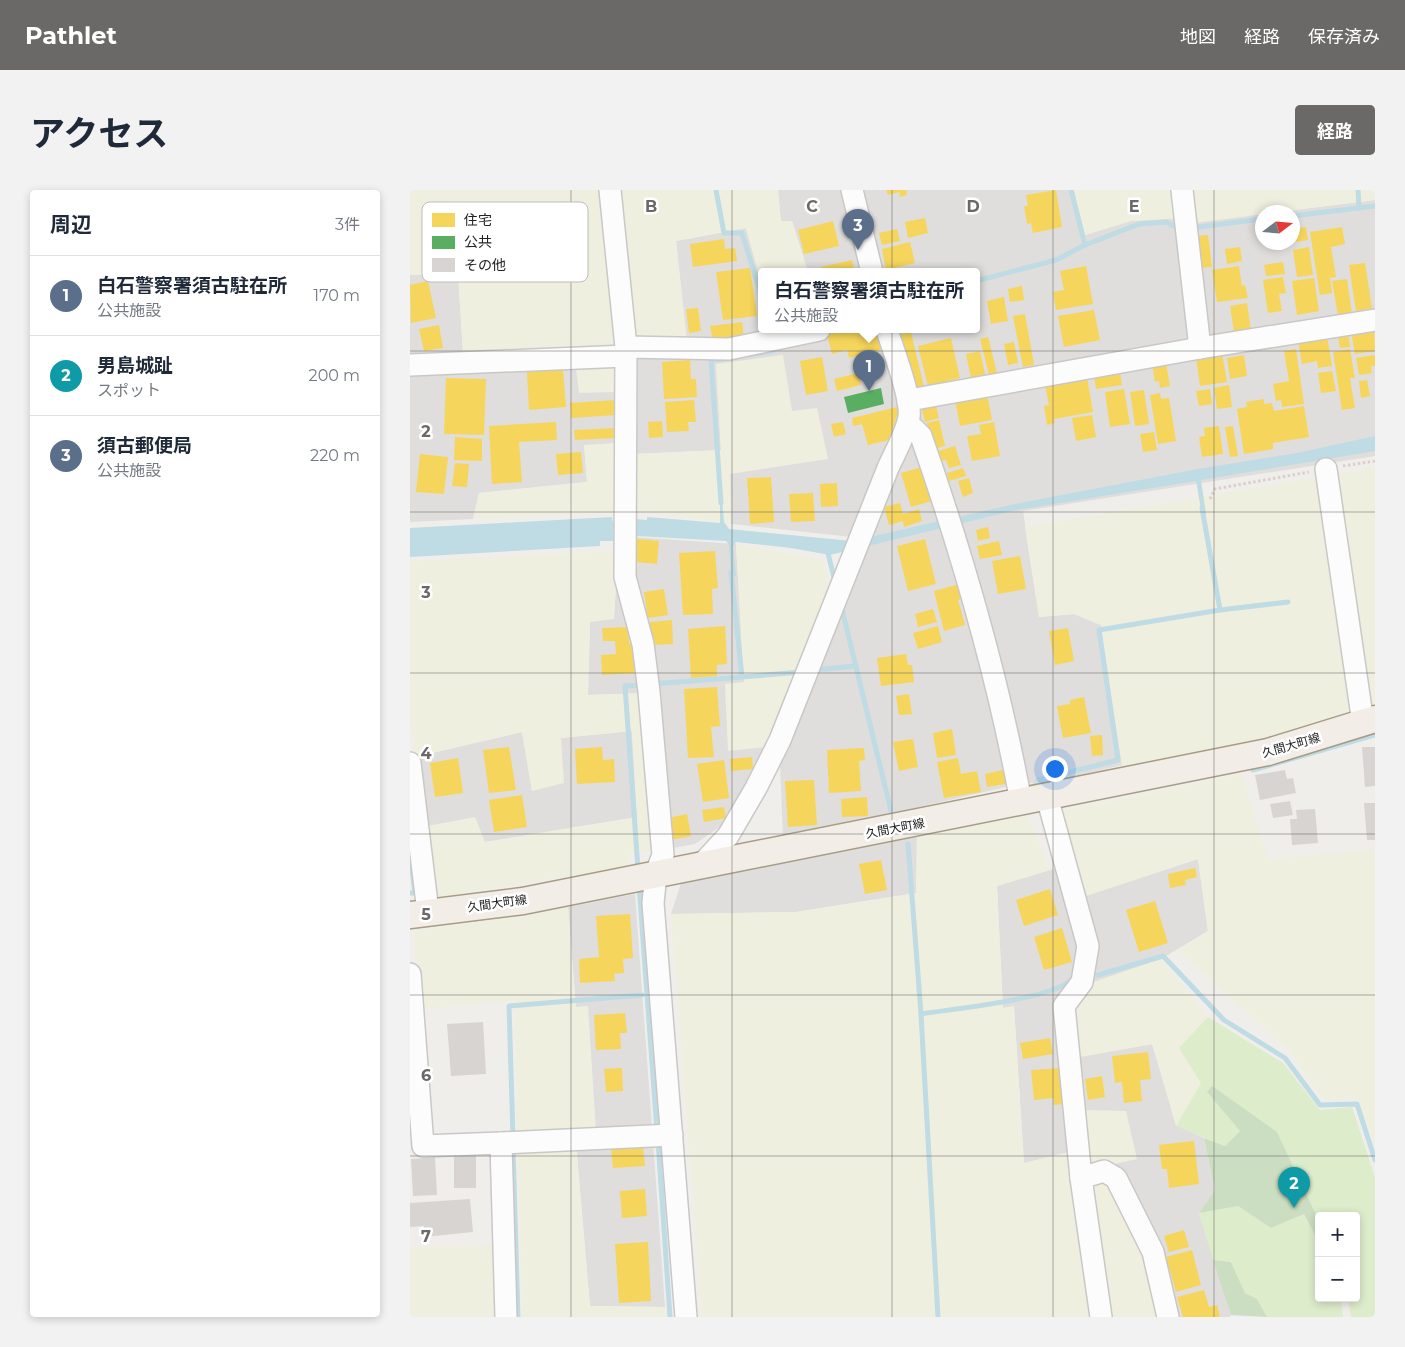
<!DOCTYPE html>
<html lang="ja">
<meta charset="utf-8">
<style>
body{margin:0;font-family:Montserrat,"Noto Sans JP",sans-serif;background:#f2f2f3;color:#1f2937}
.controls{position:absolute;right:15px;bottom:15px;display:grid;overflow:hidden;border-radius:5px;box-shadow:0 2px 8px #0003}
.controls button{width:45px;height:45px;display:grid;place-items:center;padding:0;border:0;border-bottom:1px solid #e0e1e3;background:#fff;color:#1f2937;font:25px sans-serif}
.compass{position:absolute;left:845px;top:15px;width:45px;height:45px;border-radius:50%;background:#fff;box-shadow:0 2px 8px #0003;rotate:74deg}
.you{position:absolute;left:644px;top:578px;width:18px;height:18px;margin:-12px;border:4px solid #fff;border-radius:50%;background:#1a73e8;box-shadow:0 0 0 8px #1a73e833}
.badge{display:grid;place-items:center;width:32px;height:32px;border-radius:50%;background:#6a6968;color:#fff;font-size:16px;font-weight:700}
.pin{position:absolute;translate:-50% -41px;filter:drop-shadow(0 1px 2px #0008)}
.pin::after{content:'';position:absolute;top:26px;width:18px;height:15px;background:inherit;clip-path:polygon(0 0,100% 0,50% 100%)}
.popup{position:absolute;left:348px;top:78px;width:222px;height:65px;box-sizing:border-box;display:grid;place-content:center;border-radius:5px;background:#fff;filter:drop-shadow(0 1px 4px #0005);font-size:16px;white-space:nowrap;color:#747a83}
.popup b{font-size:19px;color:#1f2937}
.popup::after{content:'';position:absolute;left:50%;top:100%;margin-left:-10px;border:10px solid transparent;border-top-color:#fff}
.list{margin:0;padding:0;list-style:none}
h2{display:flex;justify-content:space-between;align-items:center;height:65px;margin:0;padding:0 20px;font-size:21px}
h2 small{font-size:16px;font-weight:400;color:#747a83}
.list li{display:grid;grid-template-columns:32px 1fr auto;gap:15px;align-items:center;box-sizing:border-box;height:80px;padding:0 20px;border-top:1px solid #e0e1e3}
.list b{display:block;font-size:19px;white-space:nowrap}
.list p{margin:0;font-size:16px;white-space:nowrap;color:#747a83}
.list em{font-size:16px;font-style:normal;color:#747a83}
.map{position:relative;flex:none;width:965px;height:1127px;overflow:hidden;border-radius:5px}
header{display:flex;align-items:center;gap:30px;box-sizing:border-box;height:70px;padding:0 25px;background:#6a6968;color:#fff}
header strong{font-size:24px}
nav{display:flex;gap:28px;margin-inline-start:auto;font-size:18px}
.intro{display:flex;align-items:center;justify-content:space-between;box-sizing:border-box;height:120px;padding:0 30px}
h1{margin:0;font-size:35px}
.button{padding:12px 22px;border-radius:5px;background:#6a6968;color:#fff;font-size:18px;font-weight:700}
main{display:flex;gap:30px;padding:0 30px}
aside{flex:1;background:#fff;border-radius:5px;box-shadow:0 2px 8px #0003}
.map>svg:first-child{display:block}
.residential{fill:#dfdedc}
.farmland{fill:#efefdf}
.grass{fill:#ddeccb}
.forest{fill:#cbdec1}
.water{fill:#bfdbe3}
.homes{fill:#f6d55c}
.public{fill:#5aae61}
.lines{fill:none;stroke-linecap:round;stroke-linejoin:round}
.stream{stroke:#bfdbe3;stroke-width:5}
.building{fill:#d7d4d2}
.minor-casing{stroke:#c9c8c7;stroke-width:24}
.major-casing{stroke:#a79c86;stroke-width:29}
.path{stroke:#dccecd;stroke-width:3;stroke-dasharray:2.5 2.5;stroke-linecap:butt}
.minor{stroke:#fdfcfc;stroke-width:21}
.major{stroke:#f3ede7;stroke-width:26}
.grid{fill:none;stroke:#6a6968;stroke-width:1;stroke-opacity:0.55}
.labels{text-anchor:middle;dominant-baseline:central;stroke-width:5;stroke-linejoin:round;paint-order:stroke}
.street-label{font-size:12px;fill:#222;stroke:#fff}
.key{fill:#fff;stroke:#bdbdbd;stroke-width:1}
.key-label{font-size:14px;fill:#222}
.grid-label{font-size:16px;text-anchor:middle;font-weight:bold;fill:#6a6968;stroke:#fff;stroke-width:5;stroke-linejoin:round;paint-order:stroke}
</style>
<header>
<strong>Pathlet</strong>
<nav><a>地図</a><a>経路</a><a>保存済み</a></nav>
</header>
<div class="intro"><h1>アクセス</h1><a class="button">経路</a></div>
<main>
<aside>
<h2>周辺<small>3件</small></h2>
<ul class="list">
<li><span class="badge" style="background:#5c6f8a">1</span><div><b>白石警察署須古駐在所</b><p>公共施設</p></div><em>170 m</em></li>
<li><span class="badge" style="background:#0f9aa8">2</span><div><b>男島城趾</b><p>スポット</p></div><em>200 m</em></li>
<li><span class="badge" style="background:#5c6f8a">3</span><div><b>須古郵便局</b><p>公共施設</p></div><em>220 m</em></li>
</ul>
</aside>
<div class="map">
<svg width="965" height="1127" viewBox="0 0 965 1127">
<rect width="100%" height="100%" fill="#f0eeeb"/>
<g class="residential">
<polygon points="368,0 664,0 675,45 721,31 769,28 783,33 852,24 852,52 882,52 882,22 866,22 965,10 965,266 613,321 629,427 664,424 691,435 712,575 627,595 618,592 373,648 370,574 356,558 318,631 285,654 246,661 235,503 178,505 180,431 204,428 209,346 326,354 334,493 315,494 356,557 442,347 321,334 320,284 382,222 306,174 311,260 224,264 174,255 177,292 69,303 63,329 0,332 0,85 48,83 53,163 207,154 277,152 266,51 336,38 351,92 352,140 566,140 566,82 398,82 382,31 371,31"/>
<polygon points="222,541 227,627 75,652 12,637 5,567 112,542 122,601 151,548"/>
<polygon points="507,645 506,703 386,722 261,724 271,693"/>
<polygon points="788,669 798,741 751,769 684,792 742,854 766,935 794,948 805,1000 789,1023 821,1125 819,1127 754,1127 672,959 614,973 604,817 593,818 587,696 660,674 667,708"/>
<polygon points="225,704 255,1117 180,1116 165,942 178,817 166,817 158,717"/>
</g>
<g class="farmland">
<polygon points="0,0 368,0 371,31 382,31 398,82 352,82 351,92 336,38 266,51 277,152 207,154 207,202 169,203 163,156 53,163 48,84 0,85"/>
<polygon points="664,0 765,0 769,28 721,31 675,45"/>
<polygon points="780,0 965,0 965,10 783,33"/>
<polygon points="373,165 382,221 407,218 418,269 320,284 321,334 233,321 63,329 69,303 177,292 174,255 225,252 224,264 311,260 306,174"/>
<polygon points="965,277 965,516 856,551 712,575 691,435 664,424 629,427 615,337"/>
<polygon points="326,354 413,370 422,398 356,557 318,561 315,494 334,492"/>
<polygon points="208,361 204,429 180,432 178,505 236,503 246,661 220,663 218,676 22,709 12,637 65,627 75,652 227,627 222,541 151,548 154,593 122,601 112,542 5,567 0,528 0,371"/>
<polygon points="832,584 858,669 965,659 965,957 947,907 914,910 879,860 769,761 798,741 788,669 667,709 648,622"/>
<polygon points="618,625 640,680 587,696 593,818 604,816 614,973 672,959 672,920 716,921 727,969 691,977 737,1060 754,1127 292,1127 261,724 386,722 506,703 507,645"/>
<polygon points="158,717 166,817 178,816 186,941 165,942 180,1116 255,1117 255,1127 112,1127 104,811 9,819 4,741"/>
<polygon points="751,769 798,827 769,858 791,893 766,936 743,854 665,868 660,813 684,792"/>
<polygon points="85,1056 85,1127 0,1127 0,1057"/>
</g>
<g class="grass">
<polygon points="798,827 873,873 910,920 942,917 965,987 965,1127 941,1127 938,1108 946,1108 946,1026 909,1026 909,1031 867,942 797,902 830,941 815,956 766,936 791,893 769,858"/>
<polygon points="828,1016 861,1038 894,1024 909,1053 909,1108 931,1108 933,1127 857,1127 847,1109 835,1103 821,1072 803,1070 789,1023"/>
</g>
<g class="forest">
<polygon points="802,896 867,942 909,1031 909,1053 894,1024 861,1038 828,1016 789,1023 805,1000 794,948 815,956 830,941 797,902"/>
<polygon points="803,1070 821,1072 835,1103 847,1109 857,1127 821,1125"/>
</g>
<polygon class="water" points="965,246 965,261 791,290 796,324 792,325 786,291 607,320 420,365 381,358 326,352 323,357 326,386 321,386 319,355 316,351 226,346 225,340 203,340 203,351 190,351 190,356 0,367 0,338 202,327 203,333 225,333 225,329 237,330 237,327 310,333 310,308 312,309 314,332 319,339 442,351 605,314 788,279 887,263"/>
<g class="homes">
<polygon points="476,0 496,0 497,5 490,7 489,2 478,5"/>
<polygon points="646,0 652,37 623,43 621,33 617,34 614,16 618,16 616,5"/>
<polygon points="515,28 518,43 498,48 495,32"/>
<polygon points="423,31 429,56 394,64 388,40"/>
<polygon points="896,37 898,50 885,52 883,39"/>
<polygon points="932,37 935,54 921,57 926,87 920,88 922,103 910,105 900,42"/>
<polygon points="487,39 490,51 472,55 469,43"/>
<polygon points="798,45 802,77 788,78 785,46"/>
<polygon points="314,49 315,59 325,58 327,71 283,77 280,54"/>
<polygon points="500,52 505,73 476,80 472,59"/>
<polygon points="830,57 832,71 817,74 815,59"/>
<polygon points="899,57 903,85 887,87 883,60"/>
<polygon points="442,70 445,82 412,82 411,77"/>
<polygon points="873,72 875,84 856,86 854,75"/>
<polygon points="955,73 962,118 946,121 939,75"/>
<polygon points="676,76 683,114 646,120 643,102 654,100 650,81"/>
<polygon points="829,76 832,96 835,95 838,108 807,112 802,80"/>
<polygon points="340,78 347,126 313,130 306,82"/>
<polygon points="873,87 876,103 869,104 872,121 858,123 853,90"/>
<polygon points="904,88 909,121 887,125 882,91"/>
<polygon points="937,89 942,124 928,126 922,91"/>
<polygon points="18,91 26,128 1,133 0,95"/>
<polygon points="612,96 614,110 600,112 598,99"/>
<polygon points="594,107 598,131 581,134 577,111"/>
<polygon points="837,113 841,140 824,142 820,116"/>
<polygon points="288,118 291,141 279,143 276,119"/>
<polygon points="684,120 690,150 654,157 648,126"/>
<polygon points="615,124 624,175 613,177 603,126"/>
<polygon points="332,132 334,147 303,151 300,136"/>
<polygon points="29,135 33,158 14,161 9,139"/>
<polygon points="964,137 965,161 945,164 941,141"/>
<polygon points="437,140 466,140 471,160 439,168 437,160 422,164 417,145"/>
<polygon points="938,141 940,157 930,158 927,142"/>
<polygon points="501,142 514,197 504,200 491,144"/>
<polygon points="917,146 922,176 908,178 907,171 892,174 888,150"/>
<polygon points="578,147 587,183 579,185 570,149"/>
<polygon points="541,148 550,188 518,196 508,156"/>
<polygon points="604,152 608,173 598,175 594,154"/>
<polygon points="886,159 894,214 872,217 871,210 866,211 863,194 879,191 874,161"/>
<polygon points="940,159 945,188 940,188 945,218 932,220 923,162"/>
<polygon points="570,161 575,184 561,188 556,164"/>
<polygon points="812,163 817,192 790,196 786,167"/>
<polygon points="834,165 837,186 820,189 817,168"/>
<polygon points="965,165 965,176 961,176 962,183 949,185 946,168"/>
<polygon points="412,167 418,201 396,205 390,171"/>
<polygon points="280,170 281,189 286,189 287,207 254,209 252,172"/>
<polygon points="756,172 760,196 750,198 749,191 745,192 742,174"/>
<polygon points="153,180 156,217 119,220 117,182"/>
<polygon points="922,181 926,201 911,203 908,183"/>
<polygon points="710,182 712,195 686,199 684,186"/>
<polygon points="448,183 451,195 427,201 424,189"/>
<polygon points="677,187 683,222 644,229 645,233 637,235 634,216 639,215 635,195"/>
<polygon points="36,188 76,189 74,245 34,244"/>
<polygon points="957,190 960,206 951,208 949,191"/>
<polygon points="819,195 822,217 807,219 804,198"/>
<polygon points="714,199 720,234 700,237 695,202"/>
<polygon points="800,199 802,214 789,216 786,201"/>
<polygon points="734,200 739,234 725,236 720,202"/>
<polygon points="750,203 751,209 759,208 766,251 748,254 740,205"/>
<polygon points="577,204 582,230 550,236 545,210"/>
<polygon points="854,209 854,214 862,213 864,221 894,216 899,247 863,253 863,259 834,264 827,219 837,217 836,212"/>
<polygon points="205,210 206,225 161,228 160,213"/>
<polygon points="284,210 286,232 278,232 279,241 257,242 255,212"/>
<polygon points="525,212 529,228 515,232 511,216"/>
<polygon points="487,217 488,222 479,250 458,255 452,234 443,236 442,228"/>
<polygon points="682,225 686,247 666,251 662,228"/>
<polygon points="529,230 535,256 524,259 517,233"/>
<polygon points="252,231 253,247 239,248 238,232"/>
<polygon points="146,232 147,250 109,252 112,292 82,294 79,236"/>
<polygon points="433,232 436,244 424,247 421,234"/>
<polygon points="584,232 590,266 562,271 557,246 571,244 569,235"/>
<polygon points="809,236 813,264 792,267 789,247 795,246 794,238"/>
<polygon points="823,236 828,266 820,267 815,237"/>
<polygon points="206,238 207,248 165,250 164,240"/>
<polygon points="744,242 747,260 733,262 730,244"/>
<polygon points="45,247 72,249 72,271 44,270"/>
<polygon points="545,256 551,275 539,278 536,270 528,272 525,262"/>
<polygon points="171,262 173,283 148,285 146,264"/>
<polygon points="10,264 38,267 34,304 6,302"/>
<polygon points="45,273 59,274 57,297 42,296"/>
<polygon points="512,277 522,311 501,317 491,283"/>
<polygon points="553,278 556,286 539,291 537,283"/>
<polygon points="361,287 364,332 340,334 337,288"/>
<polygon points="559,288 563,303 553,307 548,291"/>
<polygon points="427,293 428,316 411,317 410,294"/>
<polygon points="403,303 405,331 381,332 379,304"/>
<polygon points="490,313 493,324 509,319 512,331 494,337 493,331 479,335 474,317"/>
<polygon points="578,337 580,348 568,351 566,340"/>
<polygon points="227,349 249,351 247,374 225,372"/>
<polygon points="515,349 526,394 498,401 487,356"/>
<polygon points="589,351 592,365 570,369 567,356"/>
<polygon points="305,361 308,398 302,399 303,424 273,425 269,363"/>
<polygon points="610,366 616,399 588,404 582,371"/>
<polygon points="550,394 554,408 548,410 555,435 534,441 524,401"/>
<polygon points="254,399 258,425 238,428 234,402"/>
<polygon points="523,419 527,432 508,437 505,424"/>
<polygon points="262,430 263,454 241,455 240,432"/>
<polygon points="315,436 317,474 307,475 307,486 281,488 278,439"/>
<polygon points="528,436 532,452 508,459 503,443"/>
<polygon points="218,437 219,453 224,453 226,483 192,485 191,465 206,464 205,451 193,451 192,438"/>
<polygon points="658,438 664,471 645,475 639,441"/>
<polygon points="496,464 498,475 502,475 504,492 471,496 467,468"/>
<polygon points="307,497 310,536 301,537 304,567 278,568 274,499"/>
<polygon points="499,504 502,524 489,525 486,506"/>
<polygon points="674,507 681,543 653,548 647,516 660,514 660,510"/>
<polygon points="542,539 546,565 527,568 523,543"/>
<polygon points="692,545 693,565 682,566 680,546"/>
<polygon points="503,549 508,577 489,581 483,552"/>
<polygon points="99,557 106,600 79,603 73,560"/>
<polygon points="192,557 193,570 204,569 205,592 167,594 165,559"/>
<polygon points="454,558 455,570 449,571 451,601 419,603 417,560"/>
<polygon points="342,567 343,579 321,581 320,569"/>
<polygon points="48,568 53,603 25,607 20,573"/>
<polygon points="548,568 551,584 567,581 571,602 534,608 527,572"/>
<polygon points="314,570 319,608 293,612 287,574"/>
<polygon points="593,580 596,594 577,597 575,584"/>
<polygon points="404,590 407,635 378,637 375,591"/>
<polygon points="112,605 117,637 84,642 79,610"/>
<polygon points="457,607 458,626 432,627 431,609"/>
<polygon points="314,617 316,628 294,632 292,620"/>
<polygon points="277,624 281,646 260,650 257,628"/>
<polygon points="471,670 477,700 455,704 449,674"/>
<polygon points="785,678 787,687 775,690 776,695 760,698 758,684"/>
<polygon points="640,699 648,725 614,736 606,710"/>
<polygon points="745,711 758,753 729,762 716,720"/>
<polygon points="220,724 223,768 213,769 214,783 204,784 205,791 170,793 169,769 189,767 186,726"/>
<polygon points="652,738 662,772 634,780 624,747"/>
<polygon points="215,823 217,843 210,843 211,859 186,860 184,825"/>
<polygon points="640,848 643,864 613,869 610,853"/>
<polygon points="738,862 741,889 730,890 732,911 714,913 712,892 705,893 702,866"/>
<polygon points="212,878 213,901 196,902 194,879"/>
<polygon points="651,878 655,914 644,915 643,908 624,910 621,880"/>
<polygon points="692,886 695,907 678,910 675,889"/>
<polygon points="784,951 789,994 759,998 757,979 752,979 749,955"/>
<polygon points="233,957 235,976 203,978 201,959"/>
<polygon points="235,999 237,1026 212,1028 210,1001"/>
<polygon points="774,1040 779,1057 759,1062 754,1046"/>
<polygon points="238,1052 241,1111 209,1113 205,1054"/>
<polygon points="782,1060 791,1095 766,1102 756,1067"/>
<polygon points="794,1100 799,1117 807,1115 810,1127 773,1127 767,1107"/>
</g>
<polygon class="public" points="471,198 474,214 438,223 434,207"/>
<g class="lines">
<g class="stream">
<polyline points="306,0 314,43 332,43 352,108"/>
<polyline points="661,0 675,55"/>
<polyline points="948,0 949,18"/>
<polyline points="882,26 965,16"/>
<polyline points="781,38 852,29"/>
<polyline points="566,91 646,70 675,55 729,34 756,32 770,39"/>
<polyline points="343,164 363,161 363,156"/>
<polyline points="311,313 301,170 315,169"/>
<polyline points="417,359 425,392"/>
<polyline points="431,415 481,621"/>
<polyline points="810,420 878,412"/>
<polyline points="404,480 446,476"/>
<polyline points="332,487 391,482"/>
<polyline points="242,494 332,487 321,382"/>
<polyline points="843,580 965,545"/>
<polyline points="628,590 708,570 689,440 810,420 792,318"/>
<polyline points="498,654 511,824 528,1127"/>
<polyline points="0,663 5,703 0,703"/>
<polyline points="228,679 215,496 233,495"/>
<polyline points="229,695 247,941"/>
<polyline points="688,785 753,766 814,830 875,868 910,915 947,914 965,970"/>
<path d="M511,824c30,-5 134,-15 151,-35"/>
<polyline points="103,947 99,816 232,805"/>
<polyline points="248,950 260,1127"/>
<polyline points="103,958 108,1127"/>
</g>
</g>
<g class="building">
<polygon points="952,557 965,557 965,596 955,597"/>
<polygon points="875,580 877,589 883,588 886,603 850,610 845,585"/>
<polygon points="880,611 883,625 863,628 860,614"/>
<polygon points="954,613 965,613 965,650 957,650"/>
<polygon points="905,619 908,653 882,655 880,629 887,629 886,620"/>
<polygon points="73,832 76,884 41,886 37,834"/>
<rect x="44" y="965" width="22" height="33"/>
<polygon points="25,967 27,1005 3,1006 1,969"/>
<polygon points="60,1009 63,1042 14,1047 14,1036 0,1037 0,1013"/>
</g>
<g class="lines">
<g class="minor-casing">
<g id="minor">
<polyline points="200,0 216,157 215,387 233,454 239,502 253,665 246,683 243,713 276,1127"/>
<polyline points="442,0 462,82"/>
<polyline points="772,0 790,158"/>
<polyline points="216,157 319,159 409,140"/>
<polyline points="0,175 216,166"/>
<polyline points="498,212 505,209 790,158 965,130"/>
<path d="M497,237l7,2 7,7c42,120 77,241 100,366"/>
<polyline points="916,279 953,533"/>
<polyline points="0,573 18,722"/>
<polyline points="637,607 678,756 672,792 654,816 671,988 691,1127"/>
<path d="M292,674l26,-28 28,-48 24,-48 108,-272c7,-16 18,-34 21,-51 3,-19 -16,-67 -22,-87"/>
<polyline points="0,784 13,956 91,953 96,1127"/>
<polyline points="91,953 262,945"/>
<polyline points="671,988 694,981 706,988 743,1062 758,1127"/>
</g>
</g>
<g class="major-casing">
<polyline id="major" points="0,725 113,711 858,562 965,529"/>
</g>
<g class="path">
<polyline points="933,276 965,271"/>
<polyline points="800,309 805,299 899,282"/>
</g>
<use href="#minor" class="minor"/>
<use href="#major" class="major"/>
</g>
<path class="grid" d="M161,0v1127M322,0v1127M482,0v1127M643,0v1127M804,0v1127M0,161h965M0,322h965M0,483h965M0,644h965M0,805h965M0,966h965"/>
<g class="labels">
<g class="street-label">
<text transform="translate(881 555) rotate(-16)">久間大町線</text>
<text transform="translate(485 638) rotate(-11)">久間大町線</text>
<text transform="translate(87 713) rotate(-8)">久間大町線</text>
</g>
</g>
<rect x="12" y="12" width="166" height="80" rx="8" class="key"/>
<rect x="22" y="23" width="23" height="14" fill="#f6d55c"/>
<rect x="22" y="46" width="23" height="13" fill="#5aae61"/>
<rect x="22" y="68" width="23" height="14" fill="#d7d4d2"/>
<g class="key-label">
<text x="54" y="35">住宅</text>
<text x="54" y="57">公共</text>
<text x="54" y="80">その他</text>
</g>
<g class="grid-label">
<text x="241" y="22">B</text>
<text x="402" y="22">C</text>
<text x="563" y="22">D</text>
<text x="724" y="22">E</text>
<text x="16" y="247">2</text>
<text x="16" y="408">3</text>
<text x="16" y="569">4</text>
<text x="16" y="730">5</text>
<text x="16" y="891">6</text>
<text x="16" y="1052">7</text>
</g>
</svg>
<div class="controls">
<button>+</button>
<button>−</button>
</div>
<svg class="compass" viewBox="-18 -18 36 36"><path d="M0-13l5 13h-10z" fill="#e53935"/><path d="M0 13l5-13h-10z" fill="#747a83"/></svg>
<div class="you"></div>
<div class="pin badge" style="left:459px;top:201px;background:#5c6f8a">1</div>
<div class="popup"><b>白石警察署須古駐在所</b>公共施設</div>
<div class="pin badge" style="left:884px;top:1018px;background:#0f9aa8">2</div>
<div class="pin badge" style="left:448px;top:60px;background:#5c6f8a">3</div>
</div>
</main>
